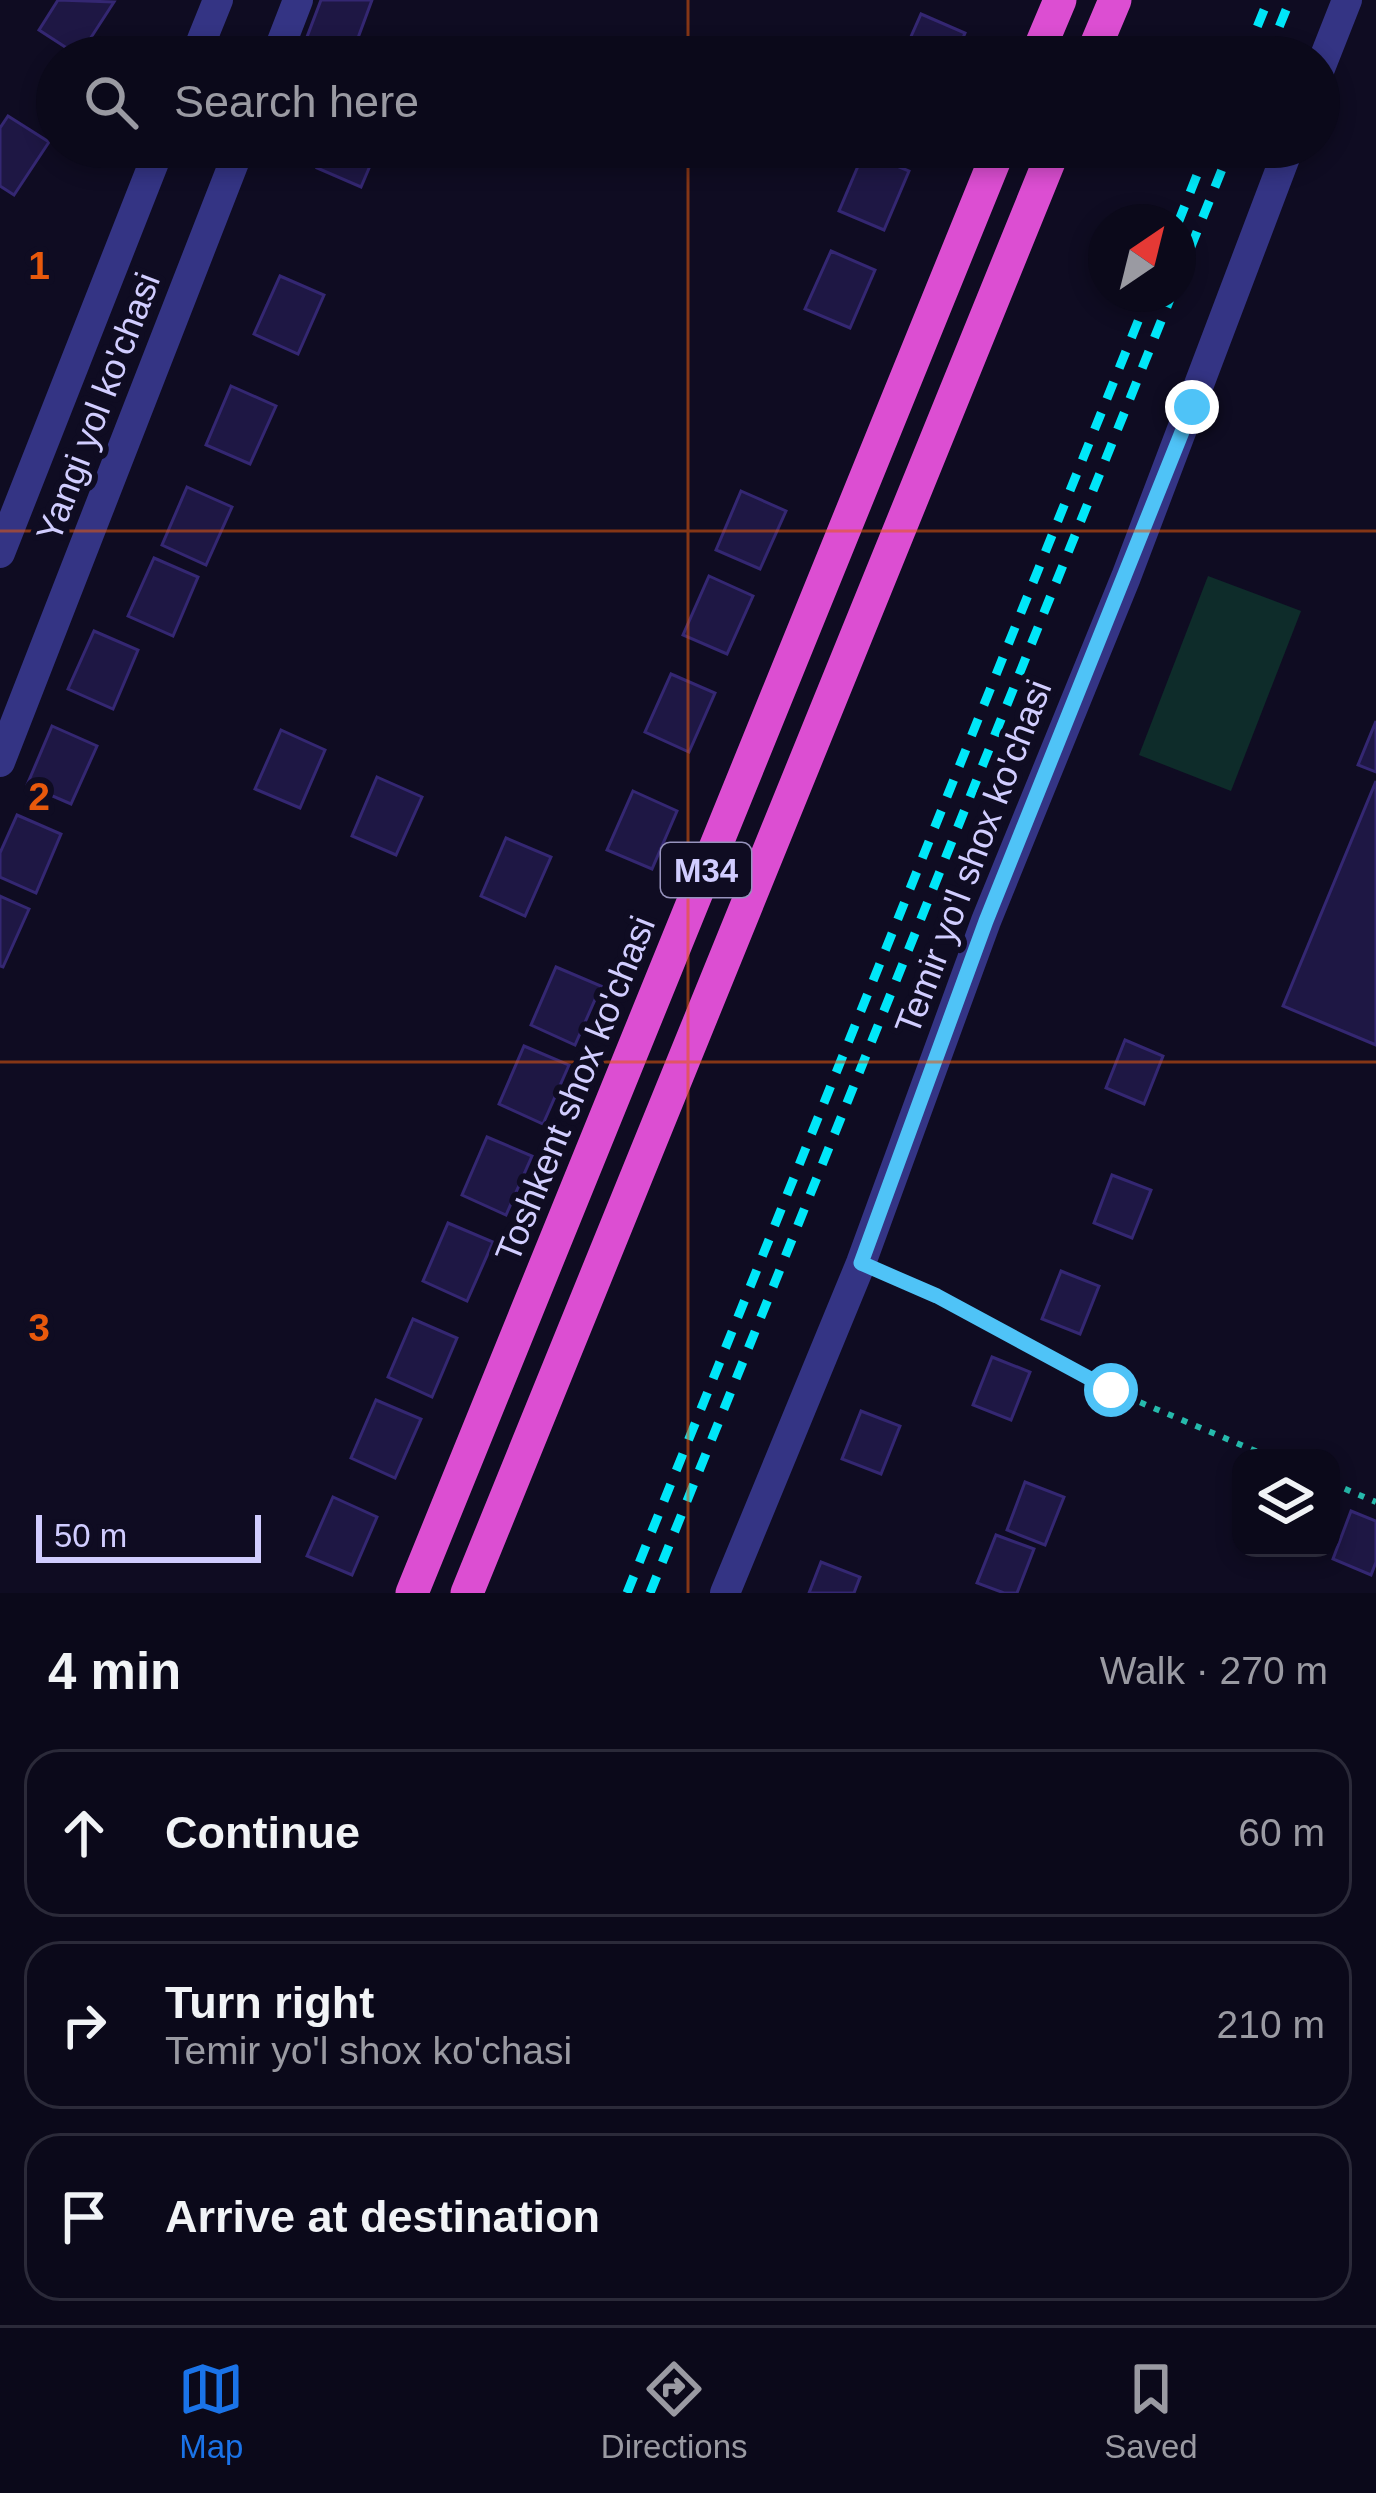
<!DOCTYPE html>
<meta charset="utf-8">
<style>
body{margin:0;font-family:Arial,sans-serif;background:#141223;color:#f1f3f6}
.controls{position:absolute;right:36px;bottom:36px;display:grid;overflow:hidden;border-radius:24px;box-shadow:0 6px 18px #0003}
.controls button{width:108px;height:108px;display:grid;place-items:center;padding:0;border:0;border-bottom:3px solid #2b2a39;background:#0b091a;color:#f1f3f6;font:60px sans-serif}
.compass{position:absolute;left:1088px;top:204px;width:108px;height:108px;border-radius:50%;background:#0b091a;box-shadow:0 6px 18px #0003;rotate:35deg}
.scale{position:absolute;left:36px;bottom:30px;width:225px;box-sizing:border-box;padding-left:12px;border:6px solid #d1cdff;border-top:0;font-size:33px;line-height:42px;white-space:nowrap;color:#d1cdff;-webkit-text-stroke:9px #0f0c22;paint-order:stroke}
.stop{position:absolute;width:36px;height:36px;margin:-27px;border:9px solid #4fc3f7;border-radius:50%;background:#fff}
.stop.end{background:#4fc3f7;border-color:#fff;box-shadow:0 3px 12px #0008}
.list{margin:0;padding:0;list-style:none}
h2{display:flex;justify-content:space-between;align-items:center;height:156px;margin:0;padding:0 48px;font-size:51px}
h2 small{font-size:39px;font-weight:400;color:#9a9aa2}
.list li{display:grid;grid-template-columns:78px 1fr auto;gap:36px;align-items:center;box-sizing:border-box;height:168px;margin:0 24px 24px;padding:0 24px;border:3px solid #2b2a39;border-radius:36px}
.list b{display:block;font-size:45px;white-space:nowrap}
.list p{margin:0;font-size:39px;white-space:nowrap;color:#9a9aa2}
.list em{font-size:39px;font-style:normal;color:#9a9aa2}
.icon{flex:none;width:66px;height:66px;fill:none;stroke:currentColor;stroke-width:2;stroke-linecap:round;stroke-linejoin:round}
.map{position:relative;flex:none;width:1376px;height:1593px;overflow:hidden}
.search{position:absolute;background:#0b091a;box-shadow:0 6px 18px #0003;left:36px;right:36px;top:36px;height:132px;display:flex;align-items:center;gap:30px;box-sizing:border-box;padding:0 42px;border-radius:66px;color:#9a9aa2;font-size:45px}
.sheet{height:732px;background:#0b091a}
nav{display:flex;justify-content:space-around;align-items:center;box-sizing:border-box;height:168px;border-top:3px solid #2b2a39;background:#0b091a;font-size:33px;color:#9a9aa2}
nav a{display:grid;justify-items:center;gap:6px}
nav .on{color:#1a73e8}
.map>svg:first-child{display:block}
.green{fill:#0e2c2a}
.building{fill:#1e1744;stroke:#342772;stroke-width:3}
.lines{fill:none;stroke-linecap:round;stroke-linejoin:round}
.path{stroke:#26baac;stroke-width:6;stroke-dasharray:6 9;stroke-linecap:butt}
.minor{stroke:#343484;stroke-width:30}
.trunk{stroke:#dc4ed2;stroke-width:33}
.rail{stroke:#00e6f8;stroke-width:9;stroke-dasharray:18 15;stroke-linecap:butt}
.route{stroke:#4fc3f7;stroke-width:15}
.grid{fill:none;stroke:#e8590c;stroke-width:3;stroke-opacity:0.55}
.labels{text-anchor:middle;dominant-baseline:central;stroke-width:12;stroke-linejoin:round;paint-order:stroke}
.shield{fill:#0f0c22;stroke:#9793bd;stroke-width:3}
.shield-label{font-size:33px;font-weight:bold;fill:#d1cdff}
.street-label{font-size:36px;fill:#d1cdff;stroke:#0f0c22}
.grid-label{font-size:39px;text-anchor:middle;font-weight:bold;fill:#e8590c;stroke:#0f0c22;stroke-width:12;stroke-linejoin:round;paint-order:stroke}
</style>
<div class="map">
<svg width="1376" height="1593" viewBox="0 0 1376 1593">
<rect width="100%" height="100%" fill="#0f0c22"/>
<polygon class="green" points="1208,576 1301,611 1231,791 1139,755"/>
<g class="building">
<polygon points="58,0 114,2 79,56 39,30"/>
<polygon points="321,0 372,0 352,54 307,37"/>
<polygon points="921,14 965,33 955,57 902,57"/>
<polygon points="8,116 49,142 14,195 0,186 0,128"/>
<polygon points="326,147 378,147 361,187 317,168"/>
<polygon points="864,152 909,171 884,230 839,211"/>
<polygon points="831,251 875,270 850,328 805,309"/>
<polygon points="280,276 324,295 298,354 254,334"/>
<polygon points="231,386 276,406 250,464 206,445"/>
<polygon points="187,487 232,507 206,565 162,545"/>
<polygon points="741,491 786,511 760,569 716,550"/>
<polygon points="154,558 198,577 173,636 128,616"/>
<polygon points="709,576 753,596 727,654 683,635"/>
<polygon points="94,631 138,650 113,709 68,689"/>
<polygon points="671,674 715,693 689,752 645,732"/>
<polygon points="1376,721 1376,772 1358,765"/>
<polygon points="52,726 97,746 71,804 27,785"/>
<polygon points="281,730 325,750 300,808 255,789"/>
<polygon points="377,777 422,797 396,855 352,836"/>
<polygon points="1376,781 1376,1045 1283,1006"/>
<polygon points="633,791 677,811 652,869 607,850"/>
<polygon points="17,815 61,834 36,893 0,877 0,853"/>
<polygon points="506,838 551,857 525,916 481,896"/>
<polygon points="0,896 29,909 3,967 0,966"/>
<polygon points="556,967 601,986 575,1045 531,1025"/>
<polygon points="1125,1040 1163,1056 1144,1104 1106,1088"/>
<polygon points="524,1046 569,1065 543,1124 499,1104"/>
<polygon points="487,1137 532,1156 506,1215 462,1195"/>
<polygon points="1112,1175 1151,1190 1132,1238 1094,1223"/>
<polygon points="448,1223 493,1242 467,1301 423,1281"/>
<polygon points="1061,1271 1099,1286 1080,1334 1042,1319"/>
<polygon points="413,1319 457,1338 432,1397 388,1377"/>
<polygon points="992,1357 1030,1372 1011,1420 973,1405"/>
<polygon points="376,1400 421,1419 395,1478 351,1458"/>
<polygon points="861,1411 900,1426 881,1474 842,1459"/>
<polygon points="1025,1482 1064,1497 1045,1545 1007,1530"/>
<polygon points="333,1497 377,1517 352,1575 307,1556"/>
<polygon points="1351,1511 1376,1521 1376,1562 1371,1575 1333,1559"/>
<polygon points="996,1535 1034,1549 1017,1593 1004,1593 977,1583"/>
<polygon points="821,1562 860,1577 854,1593 809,1593"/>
</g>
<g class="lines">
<g class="path">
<polyline points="886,1274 937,1296 1111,1390 1272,1458"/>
<polyline points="1331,1483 1376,1502"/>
</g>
<g class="minor">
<polyline points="195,57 218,0"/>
<polyline points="276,57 298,0"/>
<polyline points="1319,71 1347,0"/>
<polyline points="0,553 160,147"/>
<polyline points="0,762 240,147"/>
<polyline points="725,1593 861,1263 986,921 1126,577 1289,147"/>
</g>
<g class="trunk">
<polyline points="1036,57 1060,0"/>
<polyline points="1091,57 1115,0"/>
<polyline points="412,1593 1000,147"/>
<polyline points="467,1593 1055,147"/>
</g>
<g class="rail">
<polyline points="1245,57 1268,0"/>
<polyline points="1267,57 1290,0"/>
<polyline points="1178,223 1208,147"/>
<polyline points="1178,279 1231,147"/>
<polyline points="627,1593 1149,294"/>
<polyline points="650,1593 1172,294"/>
</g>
</g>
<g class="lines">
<polyline class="route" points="1111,1390 937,1296 861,1263 986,921 1192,407"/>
</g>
<path class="grid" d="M688,0v57M688,147v1446M0,531h1376M0,1062h1376"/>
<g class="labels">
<rect class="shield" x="661" y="843" width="90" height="54" rx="9"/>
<g class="shield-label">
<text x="706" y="870">M34</text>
</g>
<g class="street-label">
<text transform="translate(98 407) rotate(-69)">Yangi yol ko'chasi</text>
<text transform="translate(973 857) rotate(-69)">Temir yo'l shox ko'chasi</text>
<text transform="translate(575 1089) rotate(-68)">Toshkent shox ko'chasi</text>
</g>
</g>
<g class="grid-label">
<text x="39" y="279">1</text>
<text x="39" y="810">2</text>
<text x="39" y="1341">3</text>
</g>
</svg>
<div class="controls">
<button><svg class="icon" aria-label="layers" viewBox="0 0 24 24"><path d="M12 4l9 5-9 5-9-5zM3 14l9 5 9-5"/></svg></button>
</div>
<svg class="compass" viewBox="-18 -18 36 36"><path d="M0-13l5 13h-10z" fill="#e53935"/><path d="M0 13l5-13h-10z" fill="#9a9aa2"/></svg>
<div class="scale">50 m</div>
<div class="stop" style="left:1111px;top:1390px"></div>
<div class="stop end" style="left:1192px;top:407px"></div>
<div class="search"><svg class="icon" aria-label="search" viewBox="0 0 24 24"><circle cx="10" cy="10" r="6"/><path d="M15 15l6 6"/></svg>Search here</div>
</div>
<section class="sheet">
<h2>4 min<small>Walk · 270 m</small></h2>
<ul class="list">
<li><svg class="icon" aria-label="ahead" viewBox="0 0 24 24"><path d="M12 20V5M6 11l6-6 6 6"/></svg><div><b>Continue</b></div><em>60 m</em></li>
<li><svg class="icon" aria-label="right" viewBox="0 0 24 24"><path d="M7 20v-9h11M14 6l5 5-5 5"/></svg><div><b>Turn right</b><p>Temir yo'l shox ko'chasi</p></div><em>210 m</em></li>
<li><svg class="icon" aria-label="arrive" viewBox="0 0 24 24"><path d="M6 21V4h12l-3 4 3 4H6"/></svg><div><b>Arrive at destination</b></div></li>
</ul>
</section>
<nav>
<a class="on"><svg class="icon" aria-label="map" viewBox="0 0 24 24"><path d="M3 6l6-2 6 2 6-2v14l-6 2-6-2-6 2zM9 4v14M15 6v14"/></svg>Map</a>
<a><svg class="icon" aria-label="directions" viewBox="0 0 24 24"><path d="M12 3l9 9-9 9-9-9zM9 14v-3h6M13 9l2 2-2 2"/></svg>Directions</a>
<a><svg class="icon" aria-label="saved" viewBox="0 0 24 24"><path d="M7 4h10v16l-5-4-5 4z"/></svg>Saved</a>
</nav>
